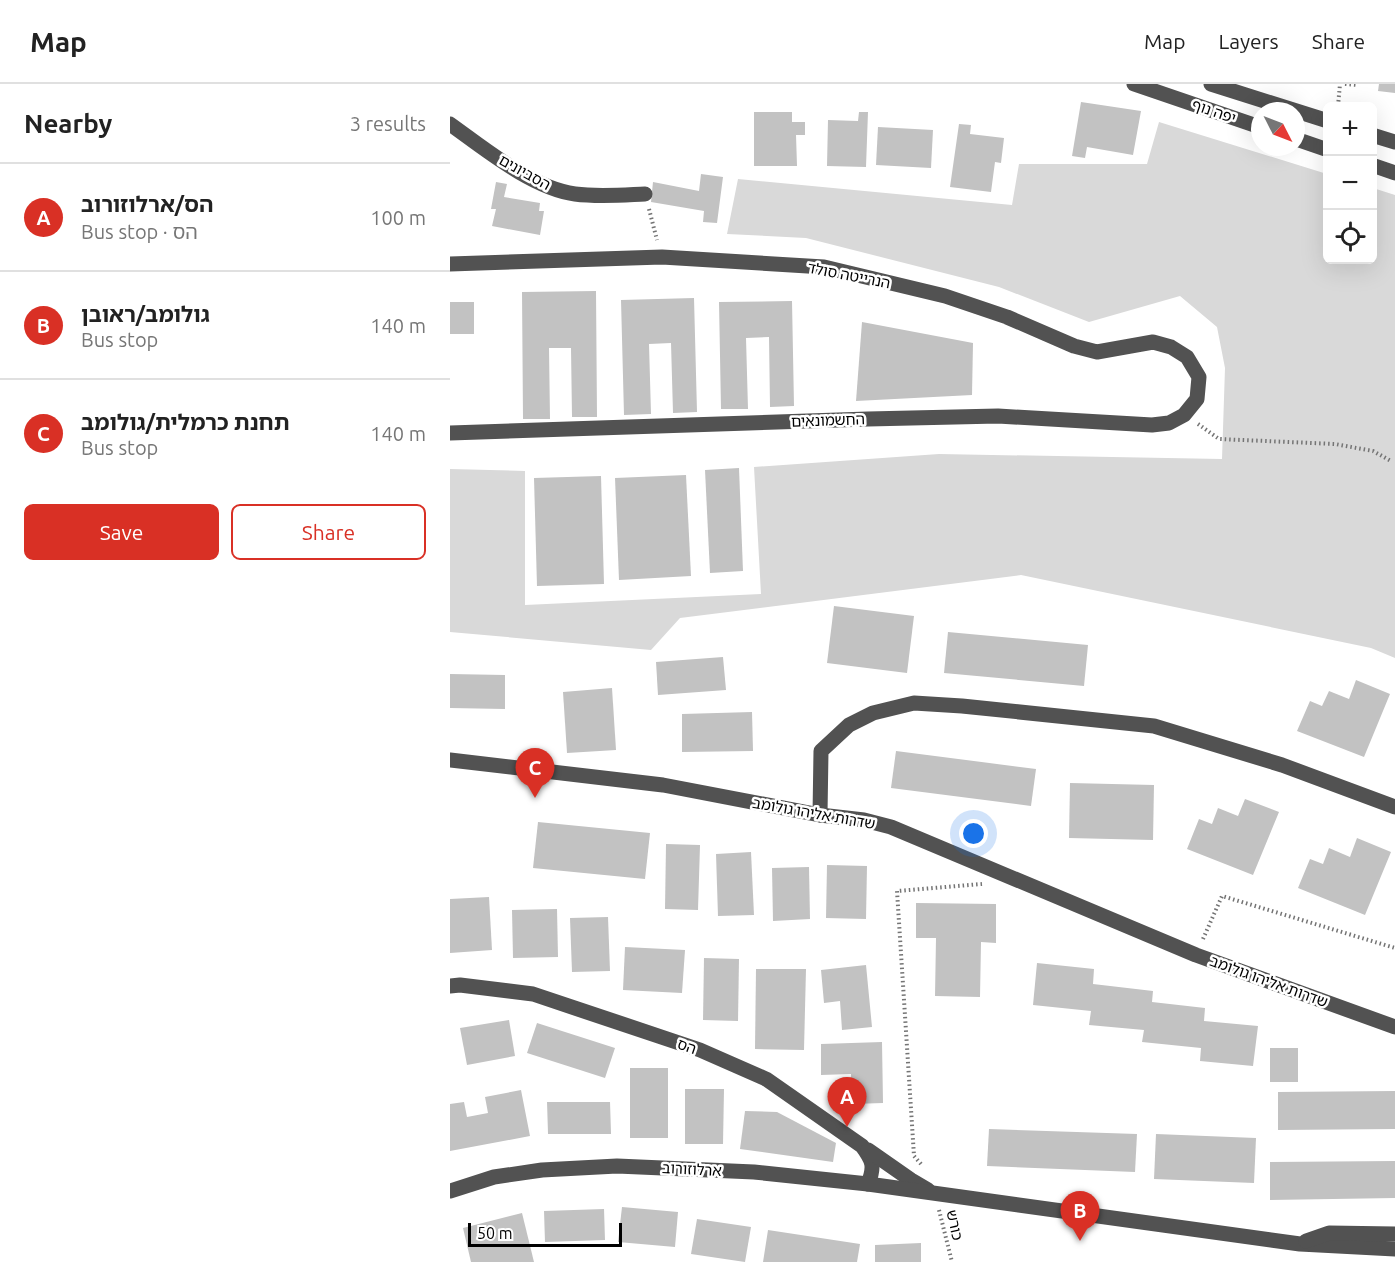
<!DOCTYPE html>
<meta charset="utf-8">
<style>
body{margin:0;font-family:Ubuntu,"Noto Sans Hebrew",sans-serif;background:#f6f6f6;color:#222}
.controls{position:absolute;right:18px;top:18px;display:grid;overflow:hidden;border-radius:9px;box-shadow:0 6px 24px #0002}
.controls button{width:54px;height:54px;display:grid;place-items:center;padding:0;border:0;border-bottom:2px solid #e0e0e0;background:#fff;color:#222;font:30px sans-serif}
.compass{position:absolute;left:801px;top:18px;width:54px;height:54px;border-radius:50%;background:#fff;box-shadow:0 6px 24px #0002;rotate:132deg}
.scale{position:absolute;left:18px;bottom:15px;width:154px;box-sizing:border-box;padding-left:6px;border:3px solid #000;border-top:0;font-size:16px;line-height:21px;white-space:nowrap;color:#000;-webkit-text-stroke:4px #fff;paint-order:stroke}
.you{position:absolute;left:524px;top:750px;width:21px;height:21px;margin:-15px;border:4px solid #fff;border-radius:50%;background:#1a73e8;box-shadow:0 0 0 9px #1a73e833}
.badge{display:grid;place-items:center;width:39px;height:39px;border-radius:50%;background:#d93025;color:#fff;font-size:20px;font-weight:700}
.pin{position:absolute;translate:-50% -50px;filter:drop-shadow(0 2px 3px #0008)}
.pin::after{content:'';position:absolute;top:32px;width:21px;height:18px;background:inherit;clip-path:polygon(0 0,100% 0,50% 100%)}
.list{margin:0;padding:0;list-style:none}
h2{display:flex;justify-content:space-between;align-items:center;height:78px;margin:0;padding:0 24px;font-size:26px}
h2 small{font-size:20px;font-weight:400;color:#767676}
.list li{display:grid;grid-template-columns:39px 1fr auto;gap:18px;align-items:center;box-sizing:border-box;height:108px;padding:0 24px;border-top:2px solid #e0e0e0}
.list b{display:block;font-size:22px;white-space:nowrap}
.list p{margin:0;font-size:20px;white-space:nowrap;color:#767676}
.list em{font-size:20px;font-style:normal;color:#767676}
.actions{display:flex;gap:12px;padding:18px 24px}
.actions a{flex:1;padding:14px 0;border:2px solid #d93025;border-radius:9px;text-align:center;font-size:21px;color:#d93025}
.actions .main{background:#d93025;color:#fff}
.icon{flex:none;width:33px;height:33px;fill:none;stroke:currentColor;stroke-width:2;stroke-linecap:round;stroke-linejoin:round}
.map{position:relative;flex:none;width:945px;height:1178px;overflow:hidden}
header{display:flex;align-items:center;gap:36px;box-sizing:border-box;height:84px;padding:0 30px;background:#fff;border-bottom:2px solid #e0e0e0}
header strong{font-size:28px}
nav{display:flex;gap:33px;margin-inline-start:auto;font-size:21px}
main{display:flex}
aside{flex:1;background:#fff}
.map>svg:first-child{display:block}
.green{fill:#d9d9d9}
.building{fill:#c2c2c2}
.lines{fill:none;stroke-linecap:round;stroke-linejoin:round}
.path{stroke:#747474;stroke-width:4;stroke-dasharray:1.5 3;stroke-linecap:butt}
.minor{stroke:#525252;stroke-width:15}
.labels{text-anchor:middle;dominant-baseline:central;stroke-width:5;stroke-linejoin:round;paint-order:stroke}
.street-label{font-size:15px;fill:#000;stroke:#fff}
</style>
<header>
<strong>Map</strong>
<nav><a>Map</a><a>Layers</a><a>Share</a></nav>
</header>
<main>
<aside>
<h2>Nearby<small>3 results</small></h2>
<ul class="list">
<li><span class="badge">A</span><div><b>הס/ארלוזורוב</b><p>Bus stop · הס</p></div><em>100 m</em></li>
<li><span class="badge">B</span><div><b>גולומב/ראובן</b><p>Bus stop</p></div><em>140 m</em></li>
<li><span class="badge">C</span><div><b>תחנת כרמלית/גולומב</b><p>Bus stop</p></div><em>140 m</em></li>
</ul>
<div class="actions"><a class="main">Save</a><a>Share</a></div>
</aside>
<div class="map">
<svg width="945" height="1178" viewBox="0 0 945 1178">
<rect width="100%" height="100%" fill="#fff"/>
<polygon class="green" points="709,38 877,90 878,176 922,176 923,104 945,111 945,574 921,564 571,491 230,534 201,566 0,548 0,385 75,387 75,521 311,510 304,383 489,370 772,375 775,284 767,243 730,212 639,238 549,203 356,154 277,150 288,95 562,121 569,80 697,80"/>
<g class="building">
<polygon points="929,0 945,0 945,9 928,7"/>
<polygon points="631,18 691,27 683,71 637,63 635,74 622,72"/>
<polygon points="304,28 342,28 342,38 355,38 355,51 346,51 347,82 304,82"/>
<polygon points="409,28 418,28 416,83 377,82 378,36 408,37"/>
<polygon points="509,40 521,41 520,50 554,54 551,79 545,78 541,108 500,103"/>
<polygon points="428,43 483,46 481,84 426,81"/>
<polygon points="251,90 273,93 267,139 253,138 254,127 201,118 203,98 249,107"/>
<polygon points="46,98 57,100 54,113 90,119 89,127 94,127 90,151 42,142 46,125 41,125"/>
<polygon points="146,207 147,333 122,333 121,264 99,264 100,335 73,335 72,208"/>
<polygon points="244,214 247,328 223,329 221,259 199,260 201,330 174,331 171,216"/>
<polygon points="342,217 344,322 320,323 319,253 296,254 298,325 271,325 269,218"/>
<rect x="0" y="218" width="24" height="32"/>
<polygon points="412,238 523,259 522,311 406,317"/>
<polygon points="289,384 293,487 260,489 255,386"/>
<polygon points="236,391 241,492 169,496 165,394"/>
<polygon points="151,392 154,500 87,502 84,394"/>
<polygon points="384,522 464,532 457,589 377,579"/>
<polygon points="498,548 638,561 634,602 494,589"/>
<polygon points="273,573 276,606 208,611 206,578"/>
<polygon points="0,590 55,591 55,625 0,624"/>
<polygon points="906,596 940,610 914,673 847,647 860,617 872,622 879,607 899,615"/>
<polygon points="162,604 166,666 117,669 113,608"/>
<polygon points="302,628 303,667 232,668 232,630"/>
<polygon points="446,667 586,685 581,722 441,704"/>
<polygon points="620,699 704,701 703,756 619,754"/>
<polygon points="795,715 829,728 803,791 737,765 749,735 762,740 768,724 788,732"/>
<polygon points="88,738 200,749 195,795 83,784"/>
<polygon points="907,754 941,768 915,831 848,804 860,775 873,780 879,764 900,773"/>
<polygon points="216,760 250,761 248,826 215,825"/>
<polygon points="301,768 304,831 268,832 266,770"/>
<polygon points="377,781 417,782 416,835 376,834"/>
<polygon points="359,783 360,835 323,837 322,784"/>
<polygon points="39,813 42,866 0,869 0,815"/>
<polygon points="466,819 546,820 546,859 531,858 530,913 485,912 486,854 466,854"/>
<polygon points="107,825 108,873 63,874 62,826"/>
<polygon points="158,833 160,887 122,888 120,834"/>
<polygon points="175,863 235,866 232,909 173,906"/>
<polygon points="254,874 289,875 288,937 253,936"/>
<polygon points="587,879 644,885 643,900 703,907 702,918 755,924 754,937 808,942 803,982 750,977 751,964 692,958 694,946 639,941 641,927 583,921"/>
<polygon points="416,881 422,943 392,946 390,917 374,919 371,886"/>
<polygon points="306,885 356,885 354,966 305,965"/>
<polygon points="59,936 65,972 17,981 10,944"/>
<polygon points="87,939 165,964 155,994 77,969"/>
<polygon points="432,958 433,1019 402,1020 401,990 371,991 371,960"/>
<rect x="820" y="964" width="28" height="34"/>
<rect x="180" y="984" width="38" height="70"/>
<polygon points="235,1005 274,1005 273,1060 235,1060"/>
<polygon points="71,1006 80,1052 0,1067 0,1020 14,1018 17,1033 38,1029 35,1013"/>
<polygon points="945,1007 945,1045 828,1046 828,1008"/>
<polygon points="97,1018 160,1018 161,1050 98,1050"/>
<polygon points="295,1027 327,1028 386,1059 383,1078 290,1065"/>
<polygon points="539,1045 687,1050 685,1088 537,1082"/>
<polygon points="706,1050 806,1054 804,1099 704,1095"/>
<polygon points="945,1077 945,1114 820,1116 820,1078"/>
<polygon points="172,1123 228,1128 225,1163 168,1158"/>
<polygon points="154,1125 155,1156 95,1158 94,1127"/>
<polygon points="72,1129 84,1178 21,1178 13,1144"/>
<polygon points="247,1135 301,1143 295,1178 241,1170"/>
<polygon points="318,1146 410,1160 407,1178 313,1178"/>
<polygon points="471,1159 471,1178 425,1178 425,1161"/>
</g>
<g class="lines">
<g class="path">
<polyline points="895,0 907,1 907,0"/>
<polyline points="888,22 890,0"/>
<polyline points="199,125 207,156"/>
<polyline points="748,340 769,355 885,360 923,367 941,377"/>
<polyline points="753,855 772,812 945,864"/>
<polyline points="471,1080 464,1072 447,807 532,800"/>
<polyline points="489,1126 502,1178"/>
</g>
<g class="minor">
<polyline points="684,0 810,43"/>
<polyline points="761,0 878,37"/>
<path d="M0,40c35,25 82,64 125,70 23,3 47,1 70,0"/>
<polyline points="922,51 945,58"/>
<polyline points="846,55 878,66"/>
<polyline points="922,81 945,89"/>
<polyline points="0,180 212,173 374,183 495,212 557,233 624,262 647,268 703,258 721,263 737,273 749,293 747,315 734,331 719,339 702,341 548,332 418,335 0,349"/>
<polyline points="0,676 213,701 370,731 414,736 441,743 746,871 945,943"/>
<polyline points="370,731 371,667 399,641 423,629 464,619 512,622 704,642 832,681 945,723"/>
<path d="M0,902l10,-1 73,9 167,56 66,29 96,67c11,15 13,20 6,38"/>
<polyline points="418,1066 461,1096 478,1106"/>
<polyline points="0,1107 44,1093 92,1086 167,1082 304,1088 418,1100 850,1160 945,1165"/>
<polyline points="856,1157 879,1149 945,1150"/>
</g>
</g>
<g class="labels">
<g class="street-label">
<text transform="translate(764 27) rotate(19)">יפה נוף</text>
<text transform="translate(75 88) rotate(29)">הסביונים</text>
<text transform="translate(399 191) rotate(11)">הנרייטה סולד</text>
<text transform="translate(378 336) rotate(-2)">החשמונאים</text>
<text transform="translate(364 729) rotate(10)">שדרות אליהו גולומב</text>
<text transform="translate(819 897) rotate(20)">שדרות אליהו גולומב</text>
<text transform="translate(237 962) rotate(19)">הס</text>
<text transform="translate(242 1085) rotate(3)">ארלוזורוב</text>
<text transform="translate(505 1141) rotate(77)">כורש</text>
</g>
</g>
</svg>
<div class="controls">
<button>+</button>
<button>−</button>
<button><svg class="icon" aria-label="locate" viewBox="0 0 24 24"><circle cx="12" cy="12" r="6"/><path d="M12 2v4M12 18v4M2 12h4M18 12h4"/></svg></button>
</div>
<svg class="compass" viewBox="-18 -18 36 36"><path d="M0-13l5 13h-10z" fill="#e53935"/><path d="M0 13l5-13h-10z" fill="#767676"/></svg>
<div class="scale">50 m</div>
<div class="you"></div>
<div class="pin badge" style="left:397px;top:1043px">A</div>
<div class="pin badge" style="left:630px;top:1157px">B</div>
<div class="pin badge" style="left:85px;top:714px">C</div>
</div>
</main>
